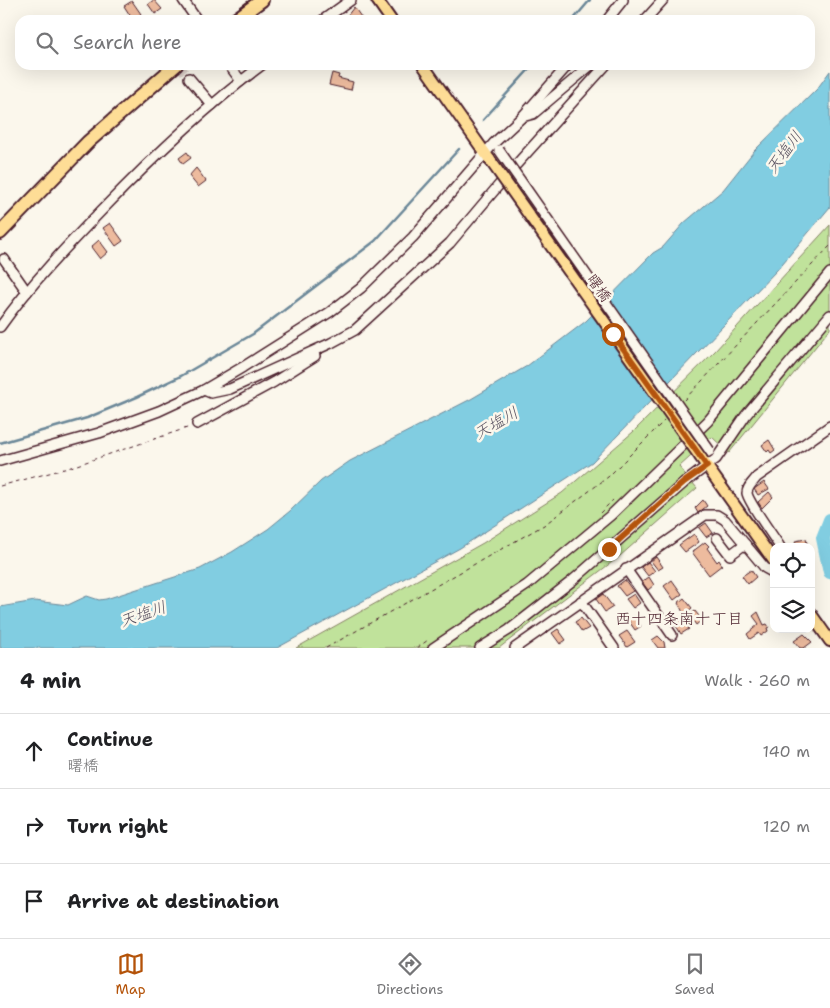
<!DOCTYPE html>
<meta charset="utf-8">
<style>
body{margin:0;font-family:"Shantell Sans","Klee One",sans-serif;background:#f6f6f6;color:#202124}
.controls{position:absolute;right:15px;bottom:15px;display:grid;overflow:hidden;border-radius:10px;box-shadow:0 5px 20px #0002}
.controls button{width:45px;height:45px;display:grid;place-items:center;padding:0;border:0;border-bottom:1px solid #e0e0e0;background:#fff;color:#202124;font:25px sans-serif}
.stop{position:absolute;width:15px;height:15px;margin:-11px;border:4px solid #b45309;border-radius:50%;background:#fff}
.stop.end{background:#b45309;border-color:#fff;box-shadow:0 1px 5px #0008}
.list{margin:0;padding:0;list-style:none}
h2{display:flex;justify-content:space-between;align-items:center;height:65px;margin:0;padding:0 20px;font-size:21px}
h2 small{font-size:16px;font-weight:400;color:#757577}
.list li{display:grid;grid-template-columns:32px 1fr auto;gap:15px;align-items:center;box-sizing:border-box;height:75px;padding:0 20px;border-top:1px solid #e0e0e0}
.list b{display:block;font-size:19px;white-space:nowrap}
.list p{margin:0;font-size:16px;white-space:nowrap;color:#757577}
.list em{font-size:16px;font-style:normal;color:#757577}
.icon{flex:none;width:28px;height:28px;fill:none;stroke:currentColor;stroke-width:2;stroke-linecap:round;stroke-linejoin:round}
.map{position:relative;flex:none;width:830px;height:648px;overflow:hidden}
.search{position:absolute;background:#fff;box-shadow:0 5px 20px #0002;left:15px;right:15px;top:15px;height:55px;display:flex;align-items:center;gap:12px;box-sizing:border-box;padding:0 18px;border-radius:15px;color:#757577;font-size:19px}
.sheet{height:290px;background:#fff}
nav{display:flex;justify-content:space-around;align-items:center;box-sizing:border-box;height:70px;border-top:1px solid #e0e0e0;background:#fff;font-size:14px;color:#757577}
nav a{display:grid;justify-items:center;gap:2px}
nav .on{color:#b45309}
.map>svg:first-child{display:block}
.green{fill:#c0e29b;stroke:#858063}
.water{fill:#81cde1;stroke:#6b8798}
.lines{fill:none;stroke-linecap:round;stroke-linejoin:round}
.stream{stroke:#6b8798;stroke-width:2.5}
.river{stroke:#81cde1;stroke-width:14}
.building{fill:#edbb9e;stroke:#4a1f2b}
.minor-tunnel{stroke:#d8ccc5;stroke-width:9;stroke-dasharray:9 4.5;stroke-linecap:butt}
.minor-casing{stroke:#4a1f2b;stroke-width:12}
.major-casing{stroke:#4a1f2b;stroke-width:14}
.highway-casing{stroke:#4a1f2b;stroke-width:16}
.path{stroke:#4a1f2b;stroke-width:1;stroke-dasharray:4 4;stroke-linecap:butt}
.minor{stroke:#fbf7ec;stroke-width:9}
.major{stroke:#fedd96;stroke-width:10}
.highway{stroke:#fedd96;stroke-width:12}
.minor-bridge-casing{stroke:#4a1f2b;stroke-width:12;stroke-linecap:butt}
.major-bridge-casing{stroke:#4a1f2b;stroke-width:14;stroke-linecap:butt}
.minor-bridge{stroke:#fbf7ec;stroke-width:9}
.major-bridge{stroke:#fedd96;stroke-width:10}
.route{stroke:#b45309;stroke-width:6}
.labels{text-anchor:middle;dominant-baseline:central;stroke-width:5;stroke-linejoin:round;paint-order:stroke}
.street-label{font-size:15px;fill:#4a1f2b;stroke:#fbf7ec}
.water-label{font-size:16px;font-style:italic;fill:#5a5362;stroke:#fbf7ec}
.neighbourhood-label{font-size:16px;fill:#4a1f2b;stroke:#fbf7ec}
</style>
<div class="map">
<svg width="830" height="648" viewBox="0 0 830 648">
<rect width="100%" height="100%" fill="#fbf7ec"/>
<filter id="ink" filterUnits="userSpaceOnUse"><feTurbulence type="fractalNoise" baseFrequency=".02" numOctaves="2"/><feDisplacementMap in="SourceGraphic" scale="10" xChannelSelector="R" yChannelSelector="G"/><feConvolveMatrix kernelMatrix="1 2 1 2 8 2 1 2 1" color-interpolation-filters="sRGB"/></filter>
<g filter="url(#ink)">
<polygon class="green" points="830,225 830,329 729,453 712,437 679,467 697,488 620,556 499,648 296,648 483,543 562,493 633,432 715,351"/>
<polygon class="water" points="830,71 830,207 777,270 592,462 460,548 277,648 0,648 0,607 35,601 68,605 87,596 99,600 106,599 200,569 232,552 268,529 290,511 321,481 350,461 471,399 527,366 586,321 653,253 663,247 684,223 723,190 754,151 817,89"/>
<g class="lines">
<g class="stream">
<polyline points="573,20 590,0"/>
<polyline points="483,120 533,65"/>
<polyline points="0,443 87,418 137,397 181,376 253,334 375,241 459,149"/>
</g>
<polyline class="river" points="830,520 823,538 830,572"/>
</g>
<g class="building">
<polygon points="154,0 162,9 155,14 148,4"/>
<polygon points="132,1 141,14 133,20 124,6"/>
<polygon points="354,7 361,17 360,20 350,20 347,16"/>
<polygon points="332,73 339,75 338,78 353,82 351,90 329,85"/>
<polygon points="187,152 191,158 183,164 179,158"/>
<polygon points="196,168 206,181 198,187 189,176"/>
<polygon points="110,223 123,241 116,246 103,228"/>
<polygon points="99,240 108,252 100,259 91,247"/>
<polygon points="769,440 775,450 771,453 769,450 767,452 762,445"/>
<polygon points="764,482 769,489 758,495 754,489"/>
<polygon points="769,492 773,497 762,508 758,502"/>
<polygon points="703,500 707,506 698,513 695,508"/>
<polygon points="706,523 713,533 706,537 699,528"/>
<polygon points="694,534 699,542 685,552 679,545"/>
<polygon points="806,539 808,547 796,547 795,541"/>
<polygon points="705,542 709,546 707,548 717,562 719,560 722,565 709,575 692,552"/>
<polygon points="656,557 663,567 658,570 651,561"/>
<polygon points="648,562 655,571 648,576 641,567"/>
<polygon points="751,570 756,577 748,584 742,576"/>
<polygon points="649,577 654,585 648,590 642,582"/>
<polygon points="625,580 633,591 625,596 617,586"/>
<polygon points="672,580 682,594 674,600 664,586"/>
<polygon points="603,594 613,607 605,612 596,599"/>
<polygon points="634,594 640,603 633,608 626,599"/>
<polygon points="684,598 692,608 684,614 678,603"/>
<polygon points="695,611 702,620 696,625 689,615"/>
<polygon points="758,612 764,625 767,624 769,627 767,628 768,631 761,636 759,633 750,639 747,634 759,624 753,616"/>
<polygon points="634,616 641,626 635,630 628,620"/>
<polygon points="581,618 589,628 582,632 575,622"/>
<polygon points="682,619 689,629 681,634 675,624"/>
<polygon points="558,629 566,640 560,644 552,633"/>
<polygon points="627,631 635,642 627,647 619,636"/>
<polygon points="804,634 812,642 804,648 800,648 794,641"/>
<polygon points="658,636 664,642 665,648 658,648 652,640"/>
</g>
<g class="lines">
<polyline class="minor-tunnel" points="179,65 189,78"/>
<g class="minor-casing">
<g id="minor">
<polyline points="183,0 197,20"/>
<polyline points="323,20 351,0"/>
<polyline points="607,20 623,0"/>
<polyline points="645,20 663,0"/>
<polyline points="229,65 241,81"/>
<polyline points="189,78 212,105"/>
<polyline points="522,117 533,114 591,65"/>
<polyline points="4,259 27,292"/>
<path d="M0,327c30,-42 66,-80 102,-117 50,-52 102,-102 160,-145"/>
<polyline points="204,390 211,393 230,389 331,343 355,330 450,243 515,166 606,65"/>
<polyline points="197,424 274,382 315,356"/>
<polyline points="0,461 99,433 159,411 204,390 243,367 330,312 361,288 413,237 494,143 522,117 568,65"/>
<polyline points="717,538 730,555 745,544"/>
<path d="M780,547c-6,-10 -32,-45 -33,-54 0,-6 6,-11 10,-16l73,-51"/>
<polyline points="626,569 672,635"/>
<polyline points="581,601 614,648"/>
<polyline points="433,648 527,585 611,515 708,421 830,273"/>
<polyline points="480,648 509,630 572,581 684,483 716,459 746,415 830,315"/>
<polyline points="515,648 705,515 717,515 725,520 765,568 774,573"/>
</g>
</g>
<g class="major-casing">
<g id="major">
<polyline points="377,0 391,20"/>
<polyline points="423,65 490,160"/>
<polyline points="701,458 774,561"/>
<polyline points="811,614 830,641"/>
</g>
</g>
<g class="highway-casing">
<g id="highway">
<polyline points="235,20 262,0"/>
<polyline points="0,233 88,142 176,65"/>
</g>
</g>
<g class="path">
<polyline points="684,400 830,246"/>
<polyline points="0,486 68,468 190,427"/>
<polyline points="600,513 613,500"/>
<polyline points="326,648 544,525 608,477 664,421"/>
<polyline points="417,648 428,640"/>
</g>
<use href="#minor" class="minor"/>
<use href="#major" class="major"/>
<use href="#highway" class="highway"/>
<g class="minor-bridge-casing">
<polyline id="minor-bridge" points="499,150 710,451"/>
</g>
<g class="major-bridge-casing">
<polyline id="major-bridge" points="490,160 701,458"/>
</g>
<use href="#minor-bridge" class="minor-bridge"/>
<use href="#major-bridge" class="major-bridge"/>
</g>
</g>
<g class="lines" filter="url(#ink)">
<polyline class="route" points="609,549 684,482 707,466 613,334"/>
</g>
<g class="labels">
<g class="street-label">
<text transform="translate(599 288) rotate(55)">曙橋</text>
</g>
<g class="water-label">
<text transform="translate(784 152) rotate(-53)">天塩川</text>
<text transform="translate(496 423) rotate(-30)">天塩川</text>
<text transform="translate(143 614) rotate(-19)">天塩川</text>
</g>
<g class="neighbourhood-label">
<text x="679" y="618">西十四条南十丁目</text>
</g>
</g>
</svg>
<div class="controls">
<button><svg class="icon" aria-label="locate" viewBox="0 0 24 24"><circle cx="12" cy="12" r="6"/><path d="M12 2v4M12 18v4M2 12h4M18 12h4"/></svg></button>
<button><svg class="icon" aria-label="layers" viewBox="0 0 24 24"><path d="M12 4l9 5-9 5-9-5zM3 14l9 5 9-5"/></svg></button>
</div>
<div class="stop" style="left:613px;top:334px"></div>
<div class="stop end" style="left:609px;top:549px"></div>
<div class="search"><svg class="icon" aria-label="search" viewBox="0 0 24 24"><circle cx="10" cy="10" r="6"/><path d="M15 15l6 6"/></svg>Search here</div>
</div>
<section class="sheet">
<h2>4 min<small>Walk · 260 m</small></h2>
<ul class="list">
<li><svg class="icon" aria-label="ahead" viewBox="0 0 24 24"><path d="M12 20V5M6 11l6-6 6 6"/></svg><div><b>Continue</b><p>曙橋</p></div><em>140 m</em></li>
<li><svg class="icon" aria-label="right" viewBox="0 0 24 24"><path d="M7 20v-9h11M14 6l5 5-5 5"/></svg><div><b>Turn right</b></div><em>120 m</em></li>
<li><svg class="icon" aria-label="arrive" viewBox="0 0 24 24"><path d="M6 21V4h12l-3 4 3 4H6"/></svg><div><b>Arrive at destination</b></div></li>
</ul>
</section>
<nav>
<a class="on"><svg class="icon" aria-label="map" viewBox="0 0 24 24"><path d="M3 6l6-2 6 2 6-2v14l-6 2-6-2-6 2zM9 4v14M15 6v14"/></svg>Map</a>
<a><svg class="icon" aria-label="directions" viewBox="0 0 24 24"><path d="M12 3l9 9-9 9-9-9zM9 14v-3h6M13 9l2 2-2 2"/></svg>Directions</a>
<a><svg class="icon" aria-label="saved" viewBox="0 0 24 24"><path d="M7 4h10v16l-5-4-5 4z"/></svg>Saved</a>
</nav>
